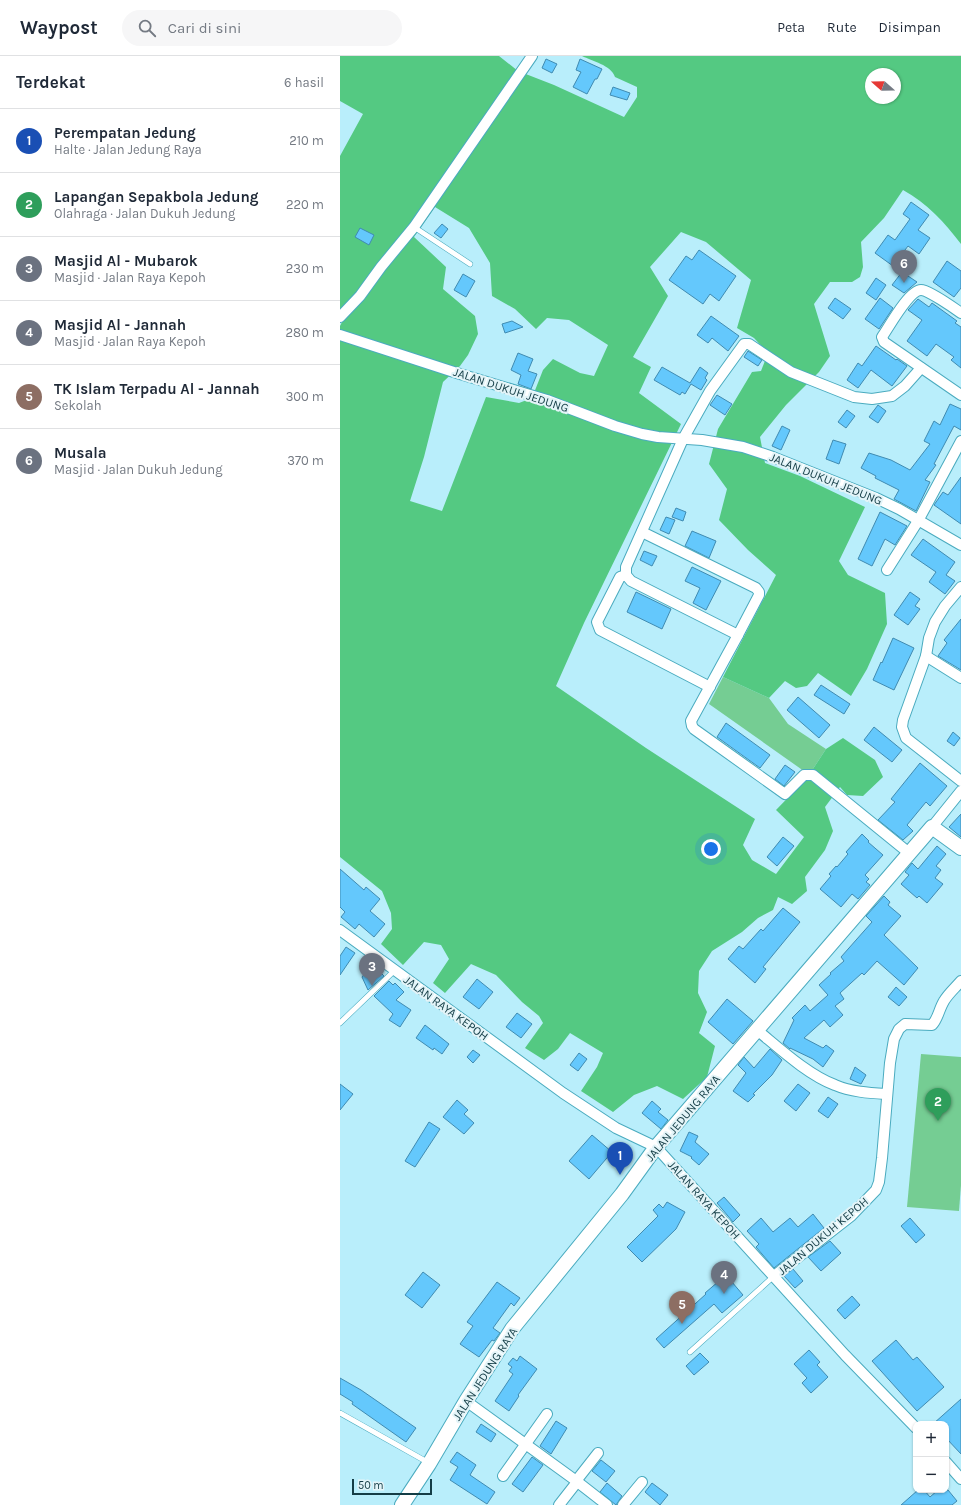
<!DOCTYPE html>
<html lang="id">
<meta charset="utf-8">
<style>
body{margin:0;font-family:Karla,sans-serif;background:#f6f6f7;color:#1f2937}
.controls{position:absolute;right:12px;bottom:12px;display:grid;overflow:hidden;border-radius:8px;box-shadow:0 1px 3px #0004}
.controls button{width:36px;height:36px;display:grid;place-items:center;padding:0;border:0;border-bottom:1px solid #e0e1e3;background:#fff;color:#1f2937;font:20px sans-serif}
.compass{position:absolute;left:525px;top:12px;width:36px;height:36px;border-radius:50%;background:#fff;box-shadow:0 1px 3px #0004;rotate:290deg}
.scale{position:absolute;left:12px;bottom:10px;width:80px;box-sizing:border-box;padding-left:4px;border:2px solid #143d46;border-top:0;font-size:11px;line-height:14px;white-space:nowrap;color:#143d46;-webkit-text-stroke:3px #e3f4f8;paint-order:stroke}
.you{position:absolute;left:371px;top:793px;width:14px;height:14px;margin:-10px;border:3px solid #fff;border-radius:50%;background:#1a73e8;box-shadow:0 0 0 6px #1a73e833}
.badge{display:grid;place-items:center;width:26px;height:26px;border-radius:50%;background:#c83d1f;color:#fff;font-size:13px;font-weight:700}
.pin{position:absolute;translate:-50% -33px;filter:drop-shadow(0 1px 2px #0008)}
.pin::after{content:'';position:absolute;top:21px;width:14px;height:12px;background:inherit;clip-path:polygon(0 0,100% 0,50% 100%)}
.list{margin:0;padding:0;list-style:none}
h2{display:flex;justify-content:space-between;align-items:center;height:52px;margin:0;padding:0 16px;font-size:17px}
h2 small{font-size:13px;font-weight:400;color:#747a83}
.list li{display:grid;grid-template-columns:26px 1fr auto;gap:12px;align-items:center;box-sizing:border-box;height:64px;padding:0 16px;border-top:1px solid #e0e1e3}
.list b{display:block;font-size:15px;white-space:nowrap}
.list p{margin:0;font-size:13px;white-space:nowrap;color:#747a83}
.list em{font-size:13px;font-style:normal;color:#747a83}
.icon{flex:none;width:22px;height:22px;fill:none;stroke:currentColor;stroke-width:2;stroke-linecap:round;stroke-linejoin:round}
.map{position:relative;flex:none;width:621px;height:1449px;overflow:hidden}
header{display:flex;align-items:center;gap:24px;box-sizing:border-box;height:56px;padding:0 20px;background:#fff;border-bottom:1px solid #e0e1e3}
header strong{font-size:19px}
nav{display:flex;gap:22px;margin-inline-start:auto;font-size:14px}
.search{width:280px;height:36px;background:#f6f6f7;display:flex;align-items:center;gap:10px;box-sizing:border-box;padding:0 14px;border-radius:22px;color:#747a83;font-size:15px}
main{display:flex}
aside{flex:1;background:#fff}
.map>svg:first-child{display:block}
.green{fill:#75cd93}
.forest{fill:#54c982;fill-rule:evenodd}
.building{fill:#64c8fc;stroke:#408bb1}
.lines{fill:none;stroke-linecap:round;stroke-linejoin:round}
.lane-casing{stroke:#4aabbf;stroke-width:6}
.street-casing{stroke:#4aabbf;stroke-width:12}
.secondary-casing{stroke:#4aabbf;stroke-width:16}
.lane{stroke:#fff;stroke-width:5}
.street{stroke:#fff;stroke-width:10}
.secondary{stroke:#fff;stroke-width:14}
.labels{text-anchor:middle;dominant-baseline:central;stroke-width:4;stroke-linejoin:round;paint-order:stroke}
.street-label{font-size:12px;fill:#143d46;stroke:#e3f4f8}
</style>
<header>
<strong>Waypost</strong>
<div class="search"><svg class="icon" aria-label="search" viewBox="0 0 24 24"><circle cx="10" cy="10" r="6"/><path d="M15 15l6 6"/></svg>Cari di sini</div>
<nav><a>Peta</a><a>Rute</a><a>Disimpan</a></nav>
</header>
<main>
<aside>
<h2>Terdekat<small>6 hasil</small></h2>
<ul class="list">
<li><span class="badge" style="background:#1a4fb4">1</span><div><b>Perempatan Jedung</b><p>Halte · Jalan Jedung Raya</p></div><em>210 m</em></li>
<li><span class="badge" style="background:#2e9e5b">2</span><div><b>Lapangan Sepakbola Jedung</b><p>Olahraga · Jalan Dukuh Jedung</p></div><em>220 m</em></li>
<li><span class="badge" style="background:#6b7280">3</span><div><b>Masjid Al - Mubarok</b><p>Masjid · Jalan Raya Kepoh</p></div><em>230 m</em></li>
<li><span class="badge" style="background:#6b7280">4</span><div><b>Masjid Al - Jannah</b><p>Masjid · Jalan Raya Kepoh</p></div><em>280 m</em></li>
<li><span class="badge" style="background:#8d6e63">5</span><div><b>TK Islam Terpadu Al - Jannah</b><p>Sekolah</p></div><em>300 m</em></li>
<li><span class="badge" style="background:#6b7280">6</span><div><b>Musala</b><p>Masjid · Jalan Dukuh Jedung</p></div><em>370 m</em></li>
</ul>
</aside>
<div class="map">
<svg width="621" height="1449" viewBox="0 0 621 1449">
<rect width="100%" height="100%" fill="#b9eefb"/>
<g class="green">
<polygon points="383,621 429,642 448,668 486,693 467,722 461,713 369,648"/>
<polygon points="581,998 621,1001 621,1129 619,1155 567,1151"/>
</g>
<path class="forest" d="M0,0h159l19,15 36,14 70,32 13,-20v-10l-22,-10c-4,-12 -23,-16 -33,-21h379v188c-16,-21 -34,-41 -58,-54l-19,28 -23,24 2,25 -3,10 -8,5h-22l-16,22 16,52 -11,16 -33,33 -26,32 5,26 35,13 65,31 -26,54 9,14 37,18 2,31 -20,45 -16,27 -33,-23 -11,13 -11,2 -11,-7 -16,17 -46,-21 53,-102 -28,-25 -29,-30 8,-31 -18,-25 9,-35 34,-57 9,-1 7,-18 -14,-15 -17,-10 14,-48 -45,-38 -25,-10 -31,35 18,29 -35,61 18,10 -12,26 42,31 -97,199 -28,63 90,62 109,71 -12,26 9,15 24,14 28,-37 -28,-27 31,-32 19,-29 17,-11 32,22 8,17 -20,19 -16,-1 -7,-8 -15,20 8,24 -8,19 -20,27 2,14 -15,13 -14,-7 -5,13 -15,8 -16,14 -30,19 -13,20 -1,22 9,19 -8,21 16,13 -8,31 -24,22 -26,-13 -23,9 -21,17 -32,-21 16,-24 6,-14 -33,-20 -12,16 -14,11 -19,-12 18,-25 -4,-7 -17,-14 -26,-27 -25,-11 -26,29 -12,-10 16,-24 -8,-14 -17,-3 -21,23 -22,-21 11,-15 -1,-16 -9,-22 -42,-34v-531l3,-6 -3,-11v-153l23,-42 -23,-13zM531,18h24v24h-24zM95,151l34,21 21,35 2,33 23,13 21,20 11,-11 22,2 39,25 -14,31 -14,-3 -27,-14 -10,11 -11,28 -13,5 -33,-6 -44,114 -32,-10 14,-44 19,-75 17,-16 8,-11 10,-21 -3,-18 -32,-27 3,-22 -32,-30z"/>
<g class="building">
<polygon points="206,3 217,8 212,17 202,12"/>
<polygon points="240,3 262,13 257,23 255,23 247,38 233,31 241,16 236,14"/>
<polygon points="273,31 290,37 287,44 270,39"/>
<polygon points="571,146 589,159 578,174 590,182 579,198 568,190 553,210 535,197 548,179 555,184 570,163 563,158"/>
<polygon points="102,168 108,173 101,182 94,177"/>
<polygon points="20,172 34,179 29,189 15,181"/>
<polygon points="359,194 396,220 379,245 370,238 363,248 329,224 346,200 352,204"/>
<polygon points="607,205 621,215 621,232 614,241 593,226"/>
<polygon points="562,216 577,226 564,237 552,229"/>
<polygon points="123,218 135,225 126,241 114,234"/>
<polygon points="536,222 546,229 536,244 526,237"/>
<polygon points="495,242 511,253 503,263 488,252"/>
<polygon points="540,242 553,252 539,273 525,263"/>
<polygon points="578,243 589,251 592,247 617,265 615,267 621,271 621,312 611,304 614,301 596,288 587,300 567,285 582,264 568,254"/>
<polygon points="371,260 399,280 388,295 372,282 368,287 357,279"/>
<polygon points="172,265 183,271 165,277 162,268"/>
<polygon points="536,290 556,304 557,303 567,310 552,330 531,314 518,332 507,324 518,307 522,310"/>
<polygon points="408,295 422,304 418,310 404,301"/>
<polygon points="178,297 193,303 188,315 197,318 191,333 178,328 181,319 171,314"/>
<polygon points="322,311 350,327 360,311 368,317 365,322 367,324 361,334 351,328 345,338 342,336 340,339 314,324"/>
<polygon points="377,339 392,348 385,359 370,349"/>
<polygon points="610,348 621,353 621,374 614,370 594,408 596,409 585,424 590,426 576,455 554,443 559,434 535,422 536,420 521,412 529,397 551,404 570,414 590,388 584,385 594,365 600,369"/>
<polygon points="538,349 546,355 538,367 529,361"/>
<polygon points="507,354 515,360 506,372 498,366"/>
<polygon points="442,370 450,374 441,394 432,390"/>
<polygon points="493,384 506,388 499,408 486,403"/>
<polygon points="621,421 621,468 594,449 603,436 608,439"/>
<polygon points="336,452 346,456 343,465 332,461"/>
<polygon points="540,456 567,470 555,489 545,483 532,510 518,503"/>
<polygon points="326,461 335,464 329,478 320,474"/>
<polygon points="352,475 376,485 369,502 345,490"/>
<polygon points="583,483 615,506 606,519 615,525 605,538 589,526 596,516 571,499"/>
<polygon points="304,495 317,500 312,510 300,504"/>
<polygon points="352,511 381,525 366,554 353,547 360,532 345,525"/>
<polygon points="296,536 331,553 322,573 287,556"/>
<polygon points="570,536 580,543 575,550 580,553 568,569 554,559"/>
<polygon points="621,563 621,614 598,600 607,587 604,584"/>
<polygon points="553,582 574,592 554,634 533,624 541,606 542,607"/>
<polygon points="481,629 510,648 504,658 474,639"/>
<polygon points="458,641 490,669 479,682 447,654"/>
<polygon points="386,667 430,699 420,712 377,681"/>
<polygon points="534,671 562,694 552,706 524,684"/>
<polygon points="613,676 620,682 614,690 607,685"/>
<polygon points="580,707 607,730 590,750 586,746 567,769 573,775 563,784 538,764 555,746 551,743"/>
<polygon points="445,709 455,716 444,730 435,723"/>
<polygon points="621,758 621,781 609,771"/>
<polygon points="522,778 529,785 528,786 543,799 525,819 529,823 526,826 530,829 518,843 512,838 501,851 480,833 491,820 489,818 496,810 497,811 508,798 506,796"/>
<polygon points="443,781 454,790 437,810 427,801"/>
<polygon points="597,790 606,798 596,810 601,814 595,822 603,828 587,847 579,840 577,842 561,828 569,819 565,816 572,807 578,813"/>
<polygon points="0,813 24,834 26,831 40,843 30,855 45,868 34,881 19,868 15,873 1,861 5,856 0,851"/>
<polygon points="544,840 550,846 548,849 561,860 544,879 578,912 564,929 537,905 524,919 522,917 500,937 504,943 495,950 503,959 490,971 484,964 464,982 483,992 486,989 494,995 483,1011 473,1003 450,992 450,993 443,987 454,964 452,962 465,949 470,955 488,939 479,929 491,918 490,917 504,905 501,901 532,866 526,860"/>
<polygon points="443,852 460,866 423,911 426,913 415,927 388,903 399,890 403,893 421,873 423,875"/>
<polygon points="6,891 15,897 0,919 0,900"/>
<polygon points="32,908 44,920 28,934 22,921"/>
<polygon points="137,923 153,936 139,953 123,941"/>
<polygon points="49,925 53,929 55,927 64,936 56,944 71,954 60,971 49,964 53,958 34,940"/>
<polygon points="556,931 567,941 559,950 548,941"/>
<polygon points="387,943 413,965 393,988 368,966"/>
<polygon points="177,957 192,968 181,982 166,971"/>
<polygon points="85,969 109,988 102,998 94,992 93,994 76,982"/>
<polygon points="430,993 442,1004 432,1019 413,1038 415,1039 408,1046 393,1035 406,1017 398,1009 404,1001 414,1012"/>
<polygon points="133,994 140,999 133,1007 127,1001"/>
<polygon points="239,997 247,1003 238,1015 230,1009"/>
<polygon points="515,1011 526,1019 521,1028 510,1023"/>
<polygon points="0,1028 13,1038 0,1054"/>
<polygon points="458,1028 470,1037 456,1055 444,1045"/>
<polygon points="488,1041 498,1048 488,1062 478,1055"/>
<polygon points="117,1044 128,1054 124,1058 134,1067 124,1078 103,1061"/>
<polygon points="312,1045 321,1053 318,1056 328,1064 321,1073 302,1057"/>
<polygon points="89,1066 100,1073 75,1111 65,1105"/>
<polygon points="349,1076 358,1080 355,1086 369,1098 359,1109 351,1102 352,1101 340,1095"/>
<polygon points="252,1079 272,1096 249,1123 229,1105"/>
<polygon points="384,1141 400,1159 393,1166 377,1147"/>
<polygon points="327,1146 345,1156 336,1173 302,1206 287,1191 318,1160 313,1154 319,1148 323,1152"/>
<polygon points="473,1158 484,1172 434,1212 416,1191 419,1188 407,1175 421,1162 433,1176 450,1162 458,1171"/>
<polygon points="570,1162 585,1179 576,1187 561,1170"/>
<polygon points="490,1185 501,1197 481,1215 468,1201"/>
<polygon points="453,1213 463,1225 455,1232 444,1220"/>
<polygon points="83,1216 100,1229 82,1252 65,1239"/>
<polygon points="386,1219 403,1239 382,1257 374,1248 324,1292 316,1283 366,1238 365,1237"/>
<polygon points="157,1226 180,1242 174,1250 171,1247 153,1272 160,1277 154,1285 152,1284 139,1301 120,1288 133,1270 127,1266"/>
<polygon points="512,1240 520,1249 505,1263 497,1254"/>
<polygon points="556,1284 573,1304 577,1301 604,1331 577,1355 532,1305"/>
<polygon points="469,1294 480,1306 477,1309 488,1321 471,1337 462,1327 467,1322 454,1308"/>
<polygon points="360,1297 369,1306 354,1319 346,1310"/>
<polygon points="180,1300 197,1313 178,1339 179,1340 169,1355 155,1345 173,1318 169,1315 172,1311 168,1308 173,1302 177,1305"/>
<polygon points="0,1322 21,1334 76,1372 66,1386 12,1348 13,1346 0,1338"/>
<polygon points="621,1343 621,1398 606,1382 606,1368 593,1368"/>
<polygon points="216,1365 227,1372 211,1398 200,1390"/>
<polygon points="141,1368 156,1378 151,1386 136,1376"/>
<polygon points="117,1396 136,1409 130,1419 155,1436 147,1448 110,1424 118,1411 110,1406"/>
<polygon points="192,1401 203,1409 183,1436 172,1428"/>
<polygon points="261,1404 275,1415 266,1426 252,1415"/>
<polygon points="267,1427 282,1440 276,1449 260,1436"/>
<polygon points="312,1427 328,1439 320,1449 305,1436"/>
<polygon points="578,1434 584,1434 590,1441 598,1434 608,1434 617,1445 612,1449 561,1449"/>
</g>
<g class="lines">
<g class="lane-casing">
<g id="lane">
<polyline points="74,171 130,208"/>
<polyline points="0,967 54,915"/>
<polyline points="350,1296 434,1220"/>
<polyline points="0,1357 89,1407"/>
</g>
</g>
<g class="street-casing">
<g id="street">
<path d="M621,257c-7,-5 -33,-23 -40,-23 -12,0 -32,37 -39,47l2,5 77,53"/>
<polyline points="0,261 20,240 41,211 74,171 192,0"/>
<polyline points="0,279 120,318 207,344 275,370 302,378 318,381 362,384 403,391 433,401 536,442 559,453 621,489"/>
<polyline points="302,476 416,532 419,536 419,539 398,579"/>
<polyline points="547,514 578,465 621,385"/>
<polyline points="286,519 280,521 257,566 260,574 370,631"/>
<polyline points="621,531 605,550 595,566 589,582 586,600 563,664 562,671 566,682 621,725"/>
<polyline points="586,600 621,622"/>
<polyline points="592,771 621,735"/>
<polyline points="569,797 473,719 464,719 445,738 354,673 352,670 351,665 398,579 291,525 286,519 286,511 343,383 370,335 404,288 409,288 451,316 514,341 532,343 552,340 565,330 581,312"/>
<polyline points="0,874 223,1037 276,1072 316,1091 505,1299 576,1372"/>
<path d="M417,974c22,18 51,45 78,55 16,7 35,8 52,9"/>
<path d="M434,1220l77,-60 25,-26 3,-8 3,-24 8,-95 4,-24 5,-10 6,-5 27,1c6,-6 7,-16 12,-24 4,-7 11,-13 17,-20"/>
<polyline points="126,1345 235,1424 267,1449"/>
<polyline points="606,1406 621,1423"/>
<polyline points="163,1420 207,1358"/>
<polyline points="236,1425 258,1397"/>
<polyline points="219,1449 237,1426"/>
<polyline points="283,1449 302,1426"/>
</g>
</g>
<g class="secondary-casing">
<polyline id="secondary" points="62,1449 89,1408 126,1345 172,1273 282,1138 316,1091 592,771 621,792"/>
</g>
<use href="#lane" class="lane"/>
<use href="#street" class="street"/>
<use href="#secondary" class="secondary"/>
</g>
<g class="labels">
<g class="street-label">
<text transform="translate(171 334) rotate(18)">JALAN DUKUH JEDUNG</text>
<text transform="translate(486 423) rotate(22)">JALAN DUKUH JEDUNG</text>
<text transform="translate(106 952) rotate(36)">JALAN RAYA KEPOH</text>
<text transform="translate(343 1062) rotate(-50)">JALAN JEDUNG RAYA</text>
<text transform="translate(364 1144) rotate(48)">JALAN RAYA KEPOH</text>
<text transform="translate(483 1180) rotate(-40)">JALAN DUKUH KEPOH</text>
<text transform="translate(145 1318) rotate(-57)">JALAN JEDUNG RAYA</text>
</g>
</g>
</svg>
<div class="controls">
<button>+</button>
<button>−</button>
</div>
<svg class="compass" viewBox="-18 -18 36 36"><path d="M0-13l5 13h-10z" fill="#e53935"/><path d="M0 13l5-13h-10z" fill="#747a83"/></svg>
<div class="scale">50 m</div>
<div class="you"></div>
<div class="pin badge" style="left:280px;top:1119px;background:#1a4fb4">1</div>
<div class="pin badge" style="left:598px;top:1065px;background:#2e9e5b">2</div>
<div class="pin badge" style="left:32px;top:930px;background:#6b7280">3</div>
<div class="pin badge" style="left:384px;top:1238px;background:#6b7280">4</div>
<div class="pin badge" style="left:342px;top:1268px;background:#8d6e63">5</div>
<div class="pin badge" style="left:564px;top:227px;background:#6b7280">6</div>
</div>
</main>
